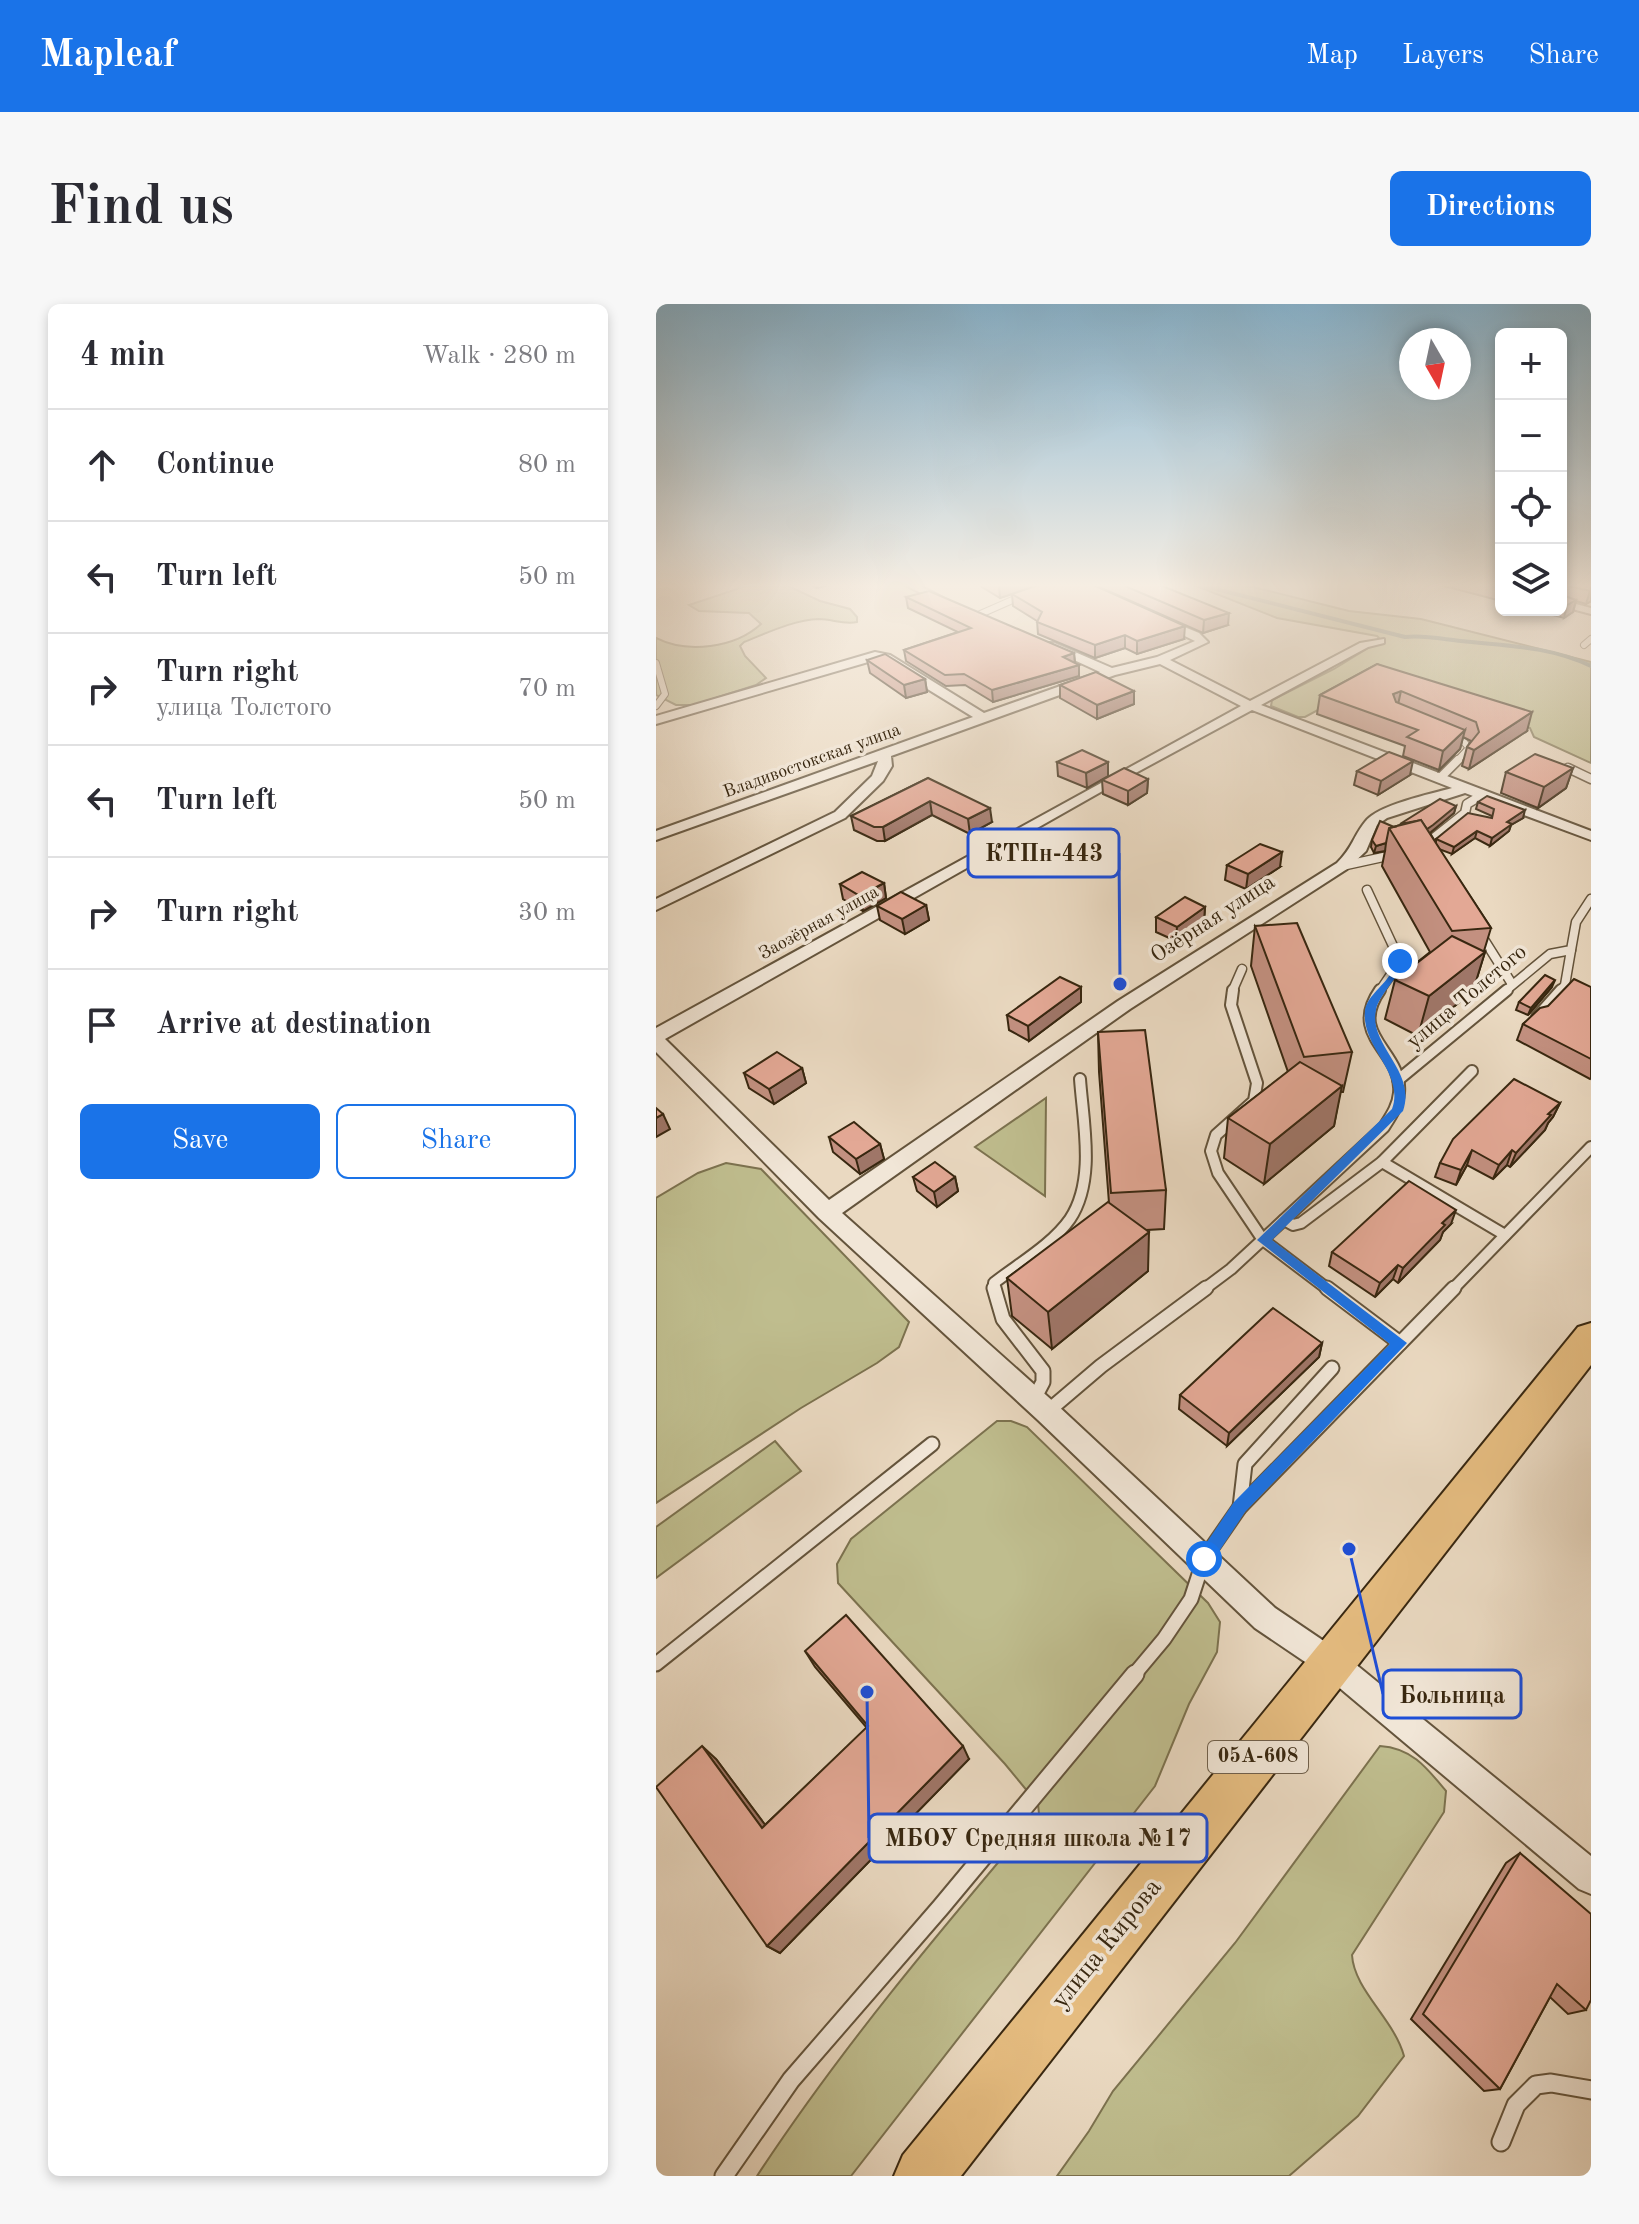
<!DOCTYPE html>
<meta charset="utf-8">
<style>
body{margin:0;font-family:"Old Standard TT",serif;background:#f7f7f7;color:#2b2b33}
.controls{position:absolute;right:24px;top:24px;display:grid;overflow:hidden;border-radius:12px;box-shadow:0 4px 12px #0003}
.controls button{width:72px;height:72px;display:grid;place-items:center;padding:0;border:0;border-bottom:2px solid #e1e1e2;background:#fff;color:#2b2b33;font:40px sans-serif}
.compass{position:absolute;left:743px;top:24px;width:72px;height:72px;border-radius:50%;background:#fff;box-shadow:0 4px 12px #0003;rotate:171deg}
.stop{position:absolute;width:24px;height:24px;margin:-18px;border:6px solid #1a73e8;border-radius:50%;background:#fff}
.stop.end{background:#1a73e8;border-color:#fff;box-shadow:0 2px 8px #0008}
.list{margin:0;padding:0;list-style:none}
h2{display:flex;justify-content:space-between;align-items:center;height:104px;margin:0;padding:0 32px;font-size:34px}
h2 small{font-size:26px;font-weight:400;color:#7c7c81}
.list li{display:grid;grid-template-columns:52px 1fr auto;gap:24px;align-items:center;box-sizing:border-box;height:112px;padding:0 32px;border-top:2px solid #e1e1e2}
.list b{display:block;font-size:30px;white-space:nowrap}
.list p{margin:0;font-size:26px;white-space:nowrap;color:#7c7c81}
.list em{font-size:26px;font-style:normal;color:#7c7c81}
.actions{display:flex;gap:16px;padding:24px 32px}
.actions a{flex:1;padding:18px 0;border:2px solid #1a73e8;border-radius:12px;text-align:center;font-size:28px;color:#1a73e8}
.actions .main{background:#1a73e8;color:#fff}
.icon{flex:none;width:44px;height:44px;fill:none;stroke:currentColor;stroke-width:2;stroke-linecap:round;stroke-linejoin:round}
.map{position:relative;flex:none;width:935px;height:1872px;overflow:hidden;border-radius:12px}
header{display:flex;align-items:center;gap:48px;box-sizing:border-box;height:112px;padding:0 40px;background:#1a73e8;color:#fff}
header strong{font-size:38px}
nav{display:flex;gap:44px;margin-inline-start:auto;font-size:28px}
.intro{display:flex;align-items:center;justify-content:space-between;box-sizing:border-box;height:192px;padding:0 48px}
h1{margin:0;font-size:56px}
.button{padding:20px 36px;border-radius:12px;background:#1a73e8;color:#fff;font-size:28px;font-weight:700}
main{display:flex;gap:48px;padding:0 48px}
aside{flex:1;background:#fff;border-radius:12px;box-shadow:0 4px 12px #0003}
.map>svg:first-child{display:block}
.green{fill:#bfbd8e;stroke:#7c724f;stroke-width:2}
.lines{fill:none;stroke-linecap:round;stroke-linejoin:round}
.stream{stroke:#727f71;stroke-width:4}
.lane-far4-casing{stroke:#64543c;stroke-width:8}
.lane-far3-casing{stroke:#64543c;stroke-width:11}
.lane-far2-casing{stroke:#64543c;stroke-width:14}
.lane-far1-casing{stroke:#64543c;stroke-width:17}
.lane-casing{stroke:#64543c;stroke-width:21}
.street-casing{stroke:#64543c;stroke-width:4}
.primary-casing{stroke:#382710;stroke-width:4}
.lane-far4{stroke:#f1e6d7;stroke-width:6}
.lane-far3{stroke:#f1e6d7;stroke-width:8}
.lane-far2{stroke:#f1e6d7;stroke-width:10}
.lane-far1{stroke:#f1e6d7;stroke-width:13}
.lane{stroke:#f1e6d7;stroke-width:17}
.street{fill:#f1e6d7;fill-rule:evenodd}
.primary{fill:#e5bc80;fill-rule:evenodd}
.wall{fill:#c39080;stroke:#382710;stroke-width:2}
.shaded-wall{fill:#9f7668;stroke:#382710;stroke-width:2}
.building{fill:#e3a895;stroke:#382710;stroke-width:2}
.route{fill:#1a73e8}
.labels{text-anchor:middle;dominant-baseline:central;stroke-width:7;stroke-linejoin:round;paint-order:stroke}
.far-street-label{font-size:18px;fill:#382710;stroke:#f1e6d7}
.shield{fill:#f1e6d7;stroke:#70604c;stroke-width:2}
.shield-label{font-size:20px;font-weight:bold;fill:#382710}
.street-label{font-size:22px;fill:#382710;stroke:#f1e6d7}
.near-street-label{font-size:26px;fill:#382710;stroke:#f1e6d7}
.leader{fill:none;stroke:#1d4ed8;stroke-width:3}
.callout-dot{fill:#1d4ed8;stroke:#f1e6d7;stroke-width:3}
.callout{fill:#f1e6d7;stroke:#1d4ed8;stroke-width:3}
.callout-label{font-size:24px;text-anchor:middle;font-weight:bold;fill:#382710}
</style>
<header>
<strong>Mapleaf</strong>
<nav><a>Map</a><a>Layers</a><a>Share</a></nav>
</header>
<div class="intro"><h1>Find us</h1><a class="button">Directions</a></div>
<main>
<aside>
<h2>4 min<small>Walk · 280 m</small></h2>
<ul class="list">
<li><svg class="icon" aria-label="ahead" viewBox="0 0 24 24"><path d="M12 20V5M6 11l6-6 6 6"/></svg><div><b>Continue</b></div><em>80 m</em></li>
<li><svg class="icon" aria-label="left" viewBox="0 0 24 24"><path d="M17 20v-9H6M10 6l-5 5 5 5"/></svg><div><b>Turn left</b></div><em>50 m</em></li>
<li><svg class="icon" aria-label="right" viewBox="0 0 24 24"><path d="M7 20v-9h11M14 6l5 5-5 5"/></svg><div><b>Turn right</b><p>улица Толстого</p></div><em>70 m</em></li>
<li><svg class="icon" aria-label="left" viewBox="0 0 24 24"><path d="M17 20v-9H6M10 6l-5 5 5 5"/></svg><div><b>Turn left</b></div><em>50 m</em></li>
<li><svg class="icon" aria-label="right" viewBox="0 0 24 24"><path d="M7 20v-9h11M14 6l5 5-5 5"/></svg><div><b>Turn right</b></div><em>30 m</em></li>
<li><svg class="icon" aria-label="arrive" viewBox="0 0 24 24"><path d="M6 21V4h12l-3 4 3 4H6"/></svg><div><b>Arrive at destination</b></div></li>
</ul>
<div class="actions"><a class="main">Save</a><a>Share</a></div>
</aside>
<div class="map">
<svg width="935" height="1872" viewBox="0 0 935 1872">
<rect width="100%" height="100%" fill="#ead9c1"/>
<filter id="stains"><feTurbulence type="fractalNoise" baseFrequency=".0025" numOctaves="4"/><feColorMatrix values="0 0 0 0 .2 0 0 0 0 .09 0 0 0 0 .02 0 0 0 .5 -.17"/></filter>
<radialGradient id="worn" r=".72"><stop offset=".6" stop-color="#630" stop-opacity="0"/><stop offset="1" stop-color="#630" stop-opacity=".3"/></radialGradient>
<g class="green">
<path d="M99,279h27l38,18 30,8 7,8v5c-13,3 -25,-3 -38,-3 -26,1 -52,14 -75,23l-4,4 5,10 21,22 -10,7 -62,20h-18l-20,-10v-57c31,16 79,10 105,-14l-12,-11 -50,-2 -10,-6z"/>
<polygon points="533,279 581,279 693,307 765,315 935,358 935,459 878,433 874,424 727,375 718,376 649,413 642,413 615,402 616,396 678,365 725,336 721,332 621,314"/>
<polygon points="390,794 389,892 319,843"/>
<polygon points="70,859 105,865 253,1018 243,1043 221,1059 145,1104 0,1199 0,894 42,869"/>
<path d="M341,1117h14l16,6 181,176 12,19 -3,30 -28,52 -34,82 -304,390h-94c84,-128 183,-245 282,-362l-1,-10 -33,-40 -167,-181 -1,-19 14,-25z"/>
<polygon points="119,1137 145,1167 0,1274 0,1223"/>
<path d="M724,1442c32,2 47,22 66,45l-2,21 -92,143c2,35 42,64 52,101l-46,60 -69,60h-232l32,-45 24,-40 122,-148z"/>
</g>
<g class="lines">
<path class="stream" d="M536,279l213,54c20,-2 37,2 56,4 46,5 88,5 130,25"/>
<g class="lane-far4-casing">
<g id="lane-far4">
<polyline points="320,312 370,290"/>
<polyline points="928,341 935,335"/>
<polyline points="0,359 9,390 0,402"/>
<polyline points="795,433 808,438 813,444 800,458"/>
</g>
</g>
<g class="lane-far3-casing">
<g id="lane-far3">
<polyline points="912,464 935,475"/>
<polyline points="784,474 802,456"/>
<polyline points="765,544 809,509 811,500 826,491"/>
<polyline points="686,562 741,550"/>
<polyline points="711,586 744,657 723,688"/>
<polyline points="822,626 856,680"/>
<polyline points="576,688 586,665"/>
<polyline points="848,688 894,650 915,646 920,618 935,595"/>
<polyline points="903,688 909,681 915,646"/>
</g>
</g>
<g class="lane-far2-casing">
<g id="lane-far2">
<polyline points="577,686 575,701 601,779 598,797 560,831 555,847 562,869 607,936 673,986"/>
<polyline points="881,713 905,686"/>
<polyline points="742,776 851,686"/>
<polyline points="726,858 849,931"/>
<polyline points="628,916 637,921 645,919 726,858 816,767"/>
<path d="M338,986v-7c24,-19 58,-38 76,-64 26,-39 13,-97 10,-140"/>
<path d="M547,986l28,-21 153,-142c7,-11 14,-21 15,-34 4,-42 -52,-56 -19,-103"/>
<polyline points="796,986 935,843"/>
</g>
</g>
<g class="lane-far1-casing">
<g id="lane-far1">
<polyline points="338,984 347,1015 387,1067 387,1078 377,1097"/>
<polyline points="671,984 744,1039"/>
<polyline points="391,1108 445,1062 550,984"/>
<polyline points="584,1203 589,1160 676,1064"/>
<polyline points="0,1360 276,1140"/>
<polyline points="477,1372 508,1335 535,1295 548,1255 584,1203 798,984"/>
</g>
</g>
<g class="lane-casing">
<g id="lane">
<polyline points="845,1838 860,1801 880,1781 895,1779 935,1786"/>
<polyline points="68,1872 135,1776 285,1603 479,1370"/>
</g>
</g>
<g class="street-casing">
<g id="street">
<polygon points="246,279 259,279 300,301 291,303"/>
<polygon points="905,296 935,304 935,310 905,302"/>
<path d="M504,313l39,16 9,9 -38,18 80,41 110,-58 24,-4v4l-16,4 -107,58 330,126v9l-126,-47 -78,25 -10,7 -11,26 -19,18 -217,140 -288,204 214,191 219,204 68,46 248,202v38l-12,-5 -256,-215 -68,-46 -217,-208 -219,-202 -163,-166v-24l585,-322 -81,-42 -45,11 -224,81 1,10 -9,15 -38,37 -189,92v-11l179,-87 37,-36 6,-15 -222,79v-9l317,-114 -91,-56 -7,-1 -219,64v-8l219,-64 15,3 94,58 116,-41 -54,-25v-4h8l58,25 45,-11 38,-16 -39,-19 -2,-2zM596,406l200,78c-21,6 -75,17 -87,34 -12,15 -12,25 -28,41l-219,138 -289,199 -164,-161 441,-250z"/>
</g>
</g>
<g class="primary-casing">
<polygon id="primary" points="935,1019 935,1061 305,1872 238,1872 247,1851 922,1023"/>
</g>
<use href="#lane-far4" class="lane-far4"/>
<use href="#lane-far3" class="lane-far3"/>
<use href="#lane-far2" class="lane-far2"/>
<use href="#lane-far1" class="lane-far1"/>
<use href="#lane" class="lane"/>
<use href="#street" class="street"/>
<use href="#primary" class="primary"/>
</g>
<g class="wall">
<polygon points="151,279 180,279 161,284"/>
<polygon points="325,279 433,279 528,335 481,350 469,344 439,354 382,330 381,317 357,302 356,290 344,294 326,283"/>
<polygon points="434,279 499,279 572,321 547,329"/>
<polygon points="777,279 845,279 845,297"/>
<polygon points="905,279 935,279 935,297 930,300 920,297 917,308 908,314 878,306 905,306"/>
<polygon points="250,293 418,349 419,359 423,372 337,398 309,381 290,382 250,357 248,346 302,328 252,304"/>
<polygon points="211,356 269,375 271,388 250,394 214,369"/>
<polygon points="721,360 871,427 813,465 806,462 811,443 815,437 807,433 804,445 783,466 747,452 749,442 661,410 664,391"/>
<polygon points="404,381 478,387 478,400 441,415 404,394"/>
<polygon points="401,458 452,472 431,484 402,472"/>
<polygon points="917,464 910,484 882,504 845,489 850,468"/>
<polygon points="701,467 754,471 722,491 698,481"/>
<polygon points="272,474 336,518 314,530 276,511 229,537 221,537 198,526 195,512"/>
<polygon points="492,475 491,489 472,501 447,490 446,476"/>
<polygon points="822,498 867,514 855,521 853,527 834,542 819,534 796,550 783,545 835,624 828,647 829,648 817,687 762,732 729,715 739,676 774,648 726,562 729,547 718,549 715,543 716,536 738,523 800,502 798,509 774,529 780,539 780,535 835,514 836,512 820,505"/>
<polygon points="571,561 624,563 590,585 569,576"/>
<polygon points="228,579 230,594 207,607 187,595 184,580"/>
<polygon points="270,601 273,616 249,630 224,616 221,602"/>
<polygon points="549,603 548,618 520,637 500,628 500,613"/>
<polygon points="599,622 696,748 687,788 684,788 678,822 608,880 568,854 572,814 632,768 595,662"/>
<polygon points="896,683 872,711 860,706 863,698"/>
<polygon points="935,683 935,774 934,775 861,736 867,720 892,702"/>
<polygon points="425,698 373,737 353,726 351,711"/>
<polygon points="442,728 510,886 508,925 491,926 492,967 396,1045 356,1012 351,974 453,899 443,768"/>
<polygon points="146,764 150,779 118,800 93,784 88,769"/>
<polygon points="904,799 897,813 892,819 889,826 854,863 851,861 837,875 811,861 800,881 779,873 784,859"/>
<polygon points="173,833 224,840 228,855 204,870 177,848"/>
<polygon points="257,873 299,873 302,887 281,903 261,887"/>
<polygon points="795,920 787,928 784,936 742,979 737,975 719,993 673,962 676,948"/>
<polygon points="666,1039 663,1053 571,1142 523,1105 524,1091"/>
<polygon points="149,1347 313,1455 124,1649 111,1642 60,1455 109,1521 211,1424 159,1363"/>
<polygon points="864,1549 930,1706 912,1710 894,1693 844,1785 828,1787 755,1715 850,1559"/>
</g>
<g class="shaded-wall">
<polygon points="160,279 180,279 161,284"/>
<polygon points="353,279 389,279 344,294 343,282"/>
<polygon points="934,287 935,287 935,297 930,300"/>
<polygon points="920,296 917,308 908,314 911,301"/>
<polygon points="573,309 572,321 547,329 548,316"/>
<polygon points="529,322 528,335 481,350 481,337"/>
<polygon points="469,331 469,344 439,354 439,341"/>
<polygon points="418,349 419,361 407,353"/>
<polygon points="423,361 423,372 337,398 336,386"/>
<polygon points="269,375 271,388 250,394 248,381"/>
<polygon points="478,387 478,400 441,415 441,401"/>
<polygon points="745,387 741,405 737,390"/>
<polygon points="876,408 871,427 813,465 818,446"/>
<polygon points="809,426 804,445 783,466 787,447"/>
<polygon points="757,457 754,471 722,491 725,477"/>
<polygon points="452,458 452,472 431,484 430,469"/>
<polygon points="917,464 910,484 882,504 888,483"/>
<polygon points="492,475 491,489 472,501 472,487"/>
<polygon points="274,497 276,511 229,537 227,523"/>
<polygon points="800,502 798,509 775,528 762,536 764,529"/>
<polygon points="334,504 336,518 314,530 312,515"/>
<polygon points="869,506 867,514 855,521 853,527 834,542 836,534 851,518"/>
<polygon points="821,527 819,534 796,550 798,543"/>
<polygon points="730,539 729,547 718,549 720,542"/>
<polygon points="626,548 624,563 590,585 592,570"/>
<polygon points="228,579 230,594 207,607 204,592"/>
<polygon points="270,601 273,616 249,630 246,615"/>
<polygon points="549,603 548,618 520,637 521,623"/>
<polygon points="829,648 817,687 762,732 773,692"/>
<polygon points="899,676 896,683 872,711 875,704"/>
<polygon points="425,683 425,698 373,737 372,722"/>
<polygon points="146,764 150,779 118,800 113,785"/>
<polygon points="686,782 678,822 608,880 614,840"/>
<polygon points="904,799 897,813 892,819 889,826 854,863 860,849 892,810"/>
<polygon points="7,810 14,825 0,833 0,814"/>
<polygon points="224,840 228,855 204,870 200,855"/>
<polygon points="816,846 811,861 800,881 805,866"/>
<polygon points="856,846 851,861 837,875 843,861"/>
<polygon points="299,873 302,887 281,903 278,888"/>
<polygon points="800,906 795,920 787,928 784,936 742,979 747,964 786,919"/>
<polygon points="493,928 492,967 396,1045 392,1008"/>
<polygon points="742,961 737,975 719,993 724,979"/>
<polygon points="666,1039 663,1053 571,1142 573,1129"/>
<polygon points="46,1442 60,1455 119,1534 106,1524"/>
<polygon points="307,1442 313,1455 124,1649 111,1642"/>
</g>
<g class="building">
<polygon points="338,279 353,279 343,282"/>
<polygon points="388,279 433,279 529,322 481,337 469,331 439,341 381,318 386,308 356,290"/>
<polygon points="462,279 499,279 573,309 548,316"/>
<polygon points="826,279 845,279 845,284"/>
<polygon points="905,279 935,279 935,287 907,281 906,291 920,296 911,301 905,300"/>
<polygon points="273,287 418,349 407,353 423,361 336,386 308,370 289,371 248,346 315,324 250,293"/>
<polygon points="229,350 269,375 248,381 211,356"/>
<polygon points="721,360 876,408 818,446 811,443 823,428 820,418 745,387 737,390 740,398 809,426 787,447 751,433 762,426 664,391"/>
<polygon points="440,368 478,387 441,401 404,381"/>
<polygon points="426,446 452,458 430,469 401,458"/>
<polygon points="733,448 757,457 725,477 701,467"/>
<polygon points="879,450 917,464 888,483 850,468"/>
<polygon points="468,464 492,475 472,487 446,476"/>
<polygon points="272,474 334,504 312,515 274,497 227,523 218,523 195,512"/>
<polygon points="831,492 869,506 851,518 856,520 836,534 821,527 798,543 780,535 812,509 836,514 838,505 822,498"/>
<polygon points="784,495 800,502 777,521 771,525 765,516 744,520"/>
<polygon points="765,516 835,624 796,627 733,524"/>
<polygon points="724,517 738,523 733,524 730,539 720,542 716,536"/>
<polygon points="604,540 626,548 592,570 571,561"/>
<polygon points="206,568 228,579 204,592 184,580"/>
<polygon points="245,588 270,601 246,615 221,602"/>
<polygon points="529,593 549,603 521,623 500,613"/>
<polygon points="641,619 696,748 648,753 599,622"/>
<polygon points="796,632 829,648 773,692 739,676"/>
<polygon points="889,671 899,676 875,704 863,698"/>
<polygon points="404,673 425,683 372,722 351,711"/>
<polygon points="918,675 935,683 935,755 867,720 884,704 892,702"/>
<polygon points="489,726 510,886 455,889 442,728"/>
<polygon points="121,748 146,764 113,785 88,769"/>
<polygon points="644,758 686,782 614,840 572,814"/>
<polygon points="858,775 904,799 892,810 895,811 860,849 856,846 843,861 816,846 805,866 784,859 797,835"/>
<polygon points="0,804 7,810 0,814"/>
<polygon points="198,818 224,840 200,855 173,833"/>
<polygon points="279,858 299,873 278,888 257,873"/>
<polygon points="753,877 800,906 786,919 789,921 747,964 742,961 724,979 676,948"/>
<polygon points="452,898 493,928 392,1008 351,974"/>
<polygon points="617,1004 666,1039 573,1129 524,1091"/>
<polygon points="190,1311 307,1442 111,1642 0,1483 46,1442 106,1524 212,1422 149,1347"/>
<polygon points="864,1549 935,1610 935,1696 930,1706 901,1680 844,1785 767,1710"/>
</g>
<linearGradient id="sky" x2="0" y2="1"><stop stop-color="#88b6d2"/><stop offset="0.52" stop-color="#f6eee3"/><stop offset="1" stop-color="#f6eee3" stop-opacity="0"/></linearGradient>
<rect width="935" height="541" fill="url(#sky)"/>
<path class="route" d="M740,654l9,3c-6,16 -27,35 -29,49 -8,35 41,61 27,101l-131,129 135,103 -162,169 -35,53 -6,2 -8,-8 3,-5 35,-52 156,-158 -133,-104 135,-131c13,-36 -31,-62 -27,-98 1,-13 17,-24 24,-35 3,-6 4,-12 7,-18z"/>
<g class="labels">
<g class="far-street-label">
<text transform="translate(156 457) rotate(-20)">Владивостокская улица</text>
<text transform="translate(163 619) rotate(-29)">Заозёрная улица</text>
</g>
<rect class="shield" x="552" y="1437" width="100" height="32" rx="6"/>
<g class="shield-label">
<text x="602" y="1453">05А-608</text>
</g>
<g class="street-label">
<text transform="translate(557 615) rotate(-33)">Озёрная улица</text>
<text transform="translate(811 693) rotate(-40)">улица Толстого</text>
</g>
<g class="near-street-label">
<text transform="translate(451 1640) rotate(-51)">улица Кирова</text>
</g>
</g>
<path class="leader" d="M464 680L463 549M693 1245L727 1390M211 1388L213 1534"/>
<g class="callout-dot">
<circle cx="464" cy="680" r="8"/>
<circle cx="693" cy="1245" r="8"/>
<circle cx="211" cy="1388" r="8"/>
</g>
<g class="callout">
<rect x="312" y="525" width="151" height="48" rx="8"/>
<rect x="727" y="1366" width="138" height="48" rx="8"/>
<rect x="213" y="1510" width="338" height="48" rx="8"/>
</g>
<g class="callout-label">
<text x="388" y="557">КТПн-443</text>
<text x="796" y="1399">Больница</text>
<text x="382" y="1542">МБОУ Средняя школа №17</text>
</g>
<rect width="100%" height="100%" filter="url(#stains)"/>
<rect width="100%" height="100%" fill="url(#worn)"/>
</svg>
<div class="controls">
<button>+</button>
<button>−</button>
<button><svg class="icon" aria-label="locate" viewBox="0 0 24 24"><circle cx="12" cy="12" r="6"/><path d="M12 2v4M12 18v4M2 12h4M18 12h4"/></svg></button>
<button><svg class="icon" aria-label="layers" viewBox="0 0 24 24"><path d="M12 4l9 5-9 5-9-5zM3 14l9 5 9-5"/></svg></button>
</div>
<svg class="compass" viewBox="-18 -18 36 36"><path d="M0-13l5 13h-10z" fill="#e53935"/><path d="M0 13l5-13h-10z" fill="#7c7c81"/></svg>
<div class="stop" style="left:548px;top:1255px"></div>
<div class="stop end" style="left:744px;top:657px"></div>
</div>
</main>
